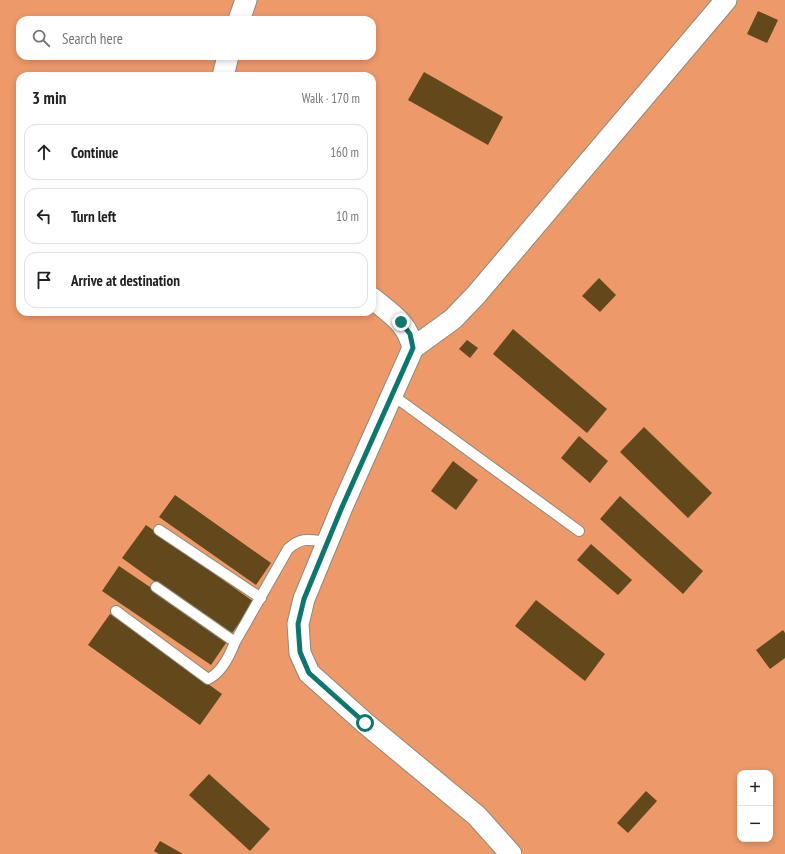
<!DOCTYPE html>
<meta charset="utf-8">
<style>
body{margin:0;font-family:"PT Sans Narrow",sans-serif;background:#f2f2f2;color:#202124}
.controls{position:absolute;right:12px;bottom:12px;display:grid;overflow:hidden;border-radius:8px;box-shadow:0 2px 6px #0003}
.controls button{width:36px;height:36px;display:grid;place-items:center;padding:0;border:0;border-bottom:1px solid #e0e0e0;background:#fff;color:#202124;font:20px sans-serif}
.stop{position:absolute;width:12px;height:12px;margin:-9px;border:3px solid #0f766e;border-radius:50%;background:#fff}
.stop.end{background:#0f766e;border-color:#fff;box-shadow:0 1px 4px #0008}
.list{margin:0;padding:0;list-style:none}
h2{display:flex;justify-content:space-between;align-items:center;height:52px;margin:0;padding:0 16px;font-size:17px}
h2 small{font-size:13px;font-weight:400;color:#757577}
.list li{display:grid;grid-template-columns:26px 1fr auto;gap:12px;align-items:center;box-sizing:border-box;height:56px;margin:0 8px 8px;padding:0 8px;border:1px solid #e0e0e0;border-radius:12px}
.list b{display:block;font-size:15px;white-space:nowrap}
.list em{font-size:13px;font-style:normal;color:#757577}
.icon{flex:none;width:22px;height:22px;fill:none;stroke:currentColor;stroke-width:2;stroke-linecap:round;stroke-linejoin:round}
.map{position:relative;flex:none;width:785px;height:854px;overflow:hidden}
.search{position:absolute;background:#fff;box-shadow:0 2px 6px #0003;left:16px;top:16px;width:360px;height:44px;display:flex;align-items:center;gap:10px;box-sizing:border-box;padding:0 14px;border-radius:12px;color:#757577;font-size:15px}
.panel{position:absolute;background:#fff;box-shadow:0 2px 6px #0003;left:16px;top:72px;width:360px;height:244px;border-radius:12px}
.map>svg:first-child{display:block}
.forest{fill:#ed9969;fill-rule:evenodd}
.building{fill:#62481a}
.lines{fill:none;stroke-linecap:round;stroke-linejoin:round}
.lane-casing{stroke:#8b8b7a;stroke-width:12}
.street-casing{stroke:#8b8b7a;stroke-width:23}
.lane{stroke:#fff;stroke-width:10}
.street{stroke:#fff;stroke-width:21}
.route{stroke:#0f766e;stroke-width:5}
</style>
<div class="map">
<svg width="785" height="854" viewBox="0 0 785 854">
<rect width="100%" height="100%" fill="#e4e3d1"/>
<path class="forest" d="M0,0h785v854h-785zM20,20h352v36h-352zM20,76h352v236h-352zM740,773h30v66h-30z"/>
<g class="building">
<polygon points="758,11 778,20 767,43 747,34"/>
<polygon points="424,72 503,117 488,145 408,100"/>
<polygon points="599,278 616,295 600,312 582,296"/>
<polygon points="513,329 607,409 587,433 493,354"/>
<polygon points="467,340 478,348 470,358 459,349"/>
<polygon points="644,427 712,493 688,518 620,452"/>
<polygon points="579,436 608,461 590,483 561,458"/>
<polygon points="453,461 478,480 456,510 431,491"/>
<polygon points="175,495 271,563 256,585 159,517"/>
<polygon points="620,496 703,571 683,594 600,519"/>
<polygon points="146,525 254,602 230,636 122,558"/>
<polygon points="591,544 632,580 618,595 577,560"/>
<polygon points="119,566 228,640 211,665 102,591"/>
<polygon points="536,600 605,654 585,681 515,626"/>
<polygon points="110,614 222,694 200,725 88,645"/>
<polygon points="783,630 785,633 785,658 770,669 756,650"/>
<polygon points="209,774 270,829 250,851 189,795"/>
<polygon points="646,791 657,801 628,833 617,823"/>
<polygon points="160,841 183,854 159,854 154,851"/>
</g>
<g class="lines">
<g class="lane-casing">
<g id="lane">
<polyline points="391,394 579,531"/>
<polyline points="159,530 261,598"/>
<polyline points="156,587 235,642"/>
<path d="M116,611l92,68c13,-6 22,-24 27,-37l53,-93c14,-13 22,-9 40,-7"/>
</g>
</g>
<g class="street-casing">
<g id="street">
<polyline points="239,20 246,0"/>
<polyline points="223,76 228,56"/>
<path d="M372,298c19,16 35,24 41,50l-71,159 -38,92 -6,25 2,29 9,20 56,50 112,93 34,38"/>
<polyline points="413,348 453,319 476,295 726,0"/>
</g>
</g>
<use href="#lane" class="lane"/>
<use href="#street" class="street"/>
</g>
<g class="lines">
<polyline class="route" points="365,723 309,673 300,652 298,624 304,599 342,507 413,348 410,334 401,322"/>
</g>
</svg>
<div class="controls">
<button>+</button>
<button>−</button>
</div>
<div class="stop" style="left:365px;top:723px"></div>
<div class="stop end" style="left:401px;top:322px"></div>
<div class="search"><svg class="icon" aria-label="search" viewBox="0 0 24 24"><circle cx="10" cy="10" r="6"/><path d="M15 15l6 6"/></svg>Search here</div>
<section class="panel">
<h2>3 min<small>Walk · 170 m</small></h2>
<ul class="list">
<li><svg class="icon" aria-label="ahead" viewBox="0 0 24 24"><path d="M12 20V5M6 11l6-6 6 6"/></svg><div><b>Continue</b></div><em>160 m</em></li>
<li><svg class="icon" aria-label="left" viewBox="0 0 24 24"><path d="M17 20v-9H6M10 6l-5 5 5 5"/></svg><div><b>Turn left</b></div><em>10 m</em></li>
<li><svg class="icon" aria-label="arrive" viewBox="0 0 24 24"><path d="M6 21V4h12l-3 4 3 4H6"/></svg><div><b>Arrive at destination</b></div></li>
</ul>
</section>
</div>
